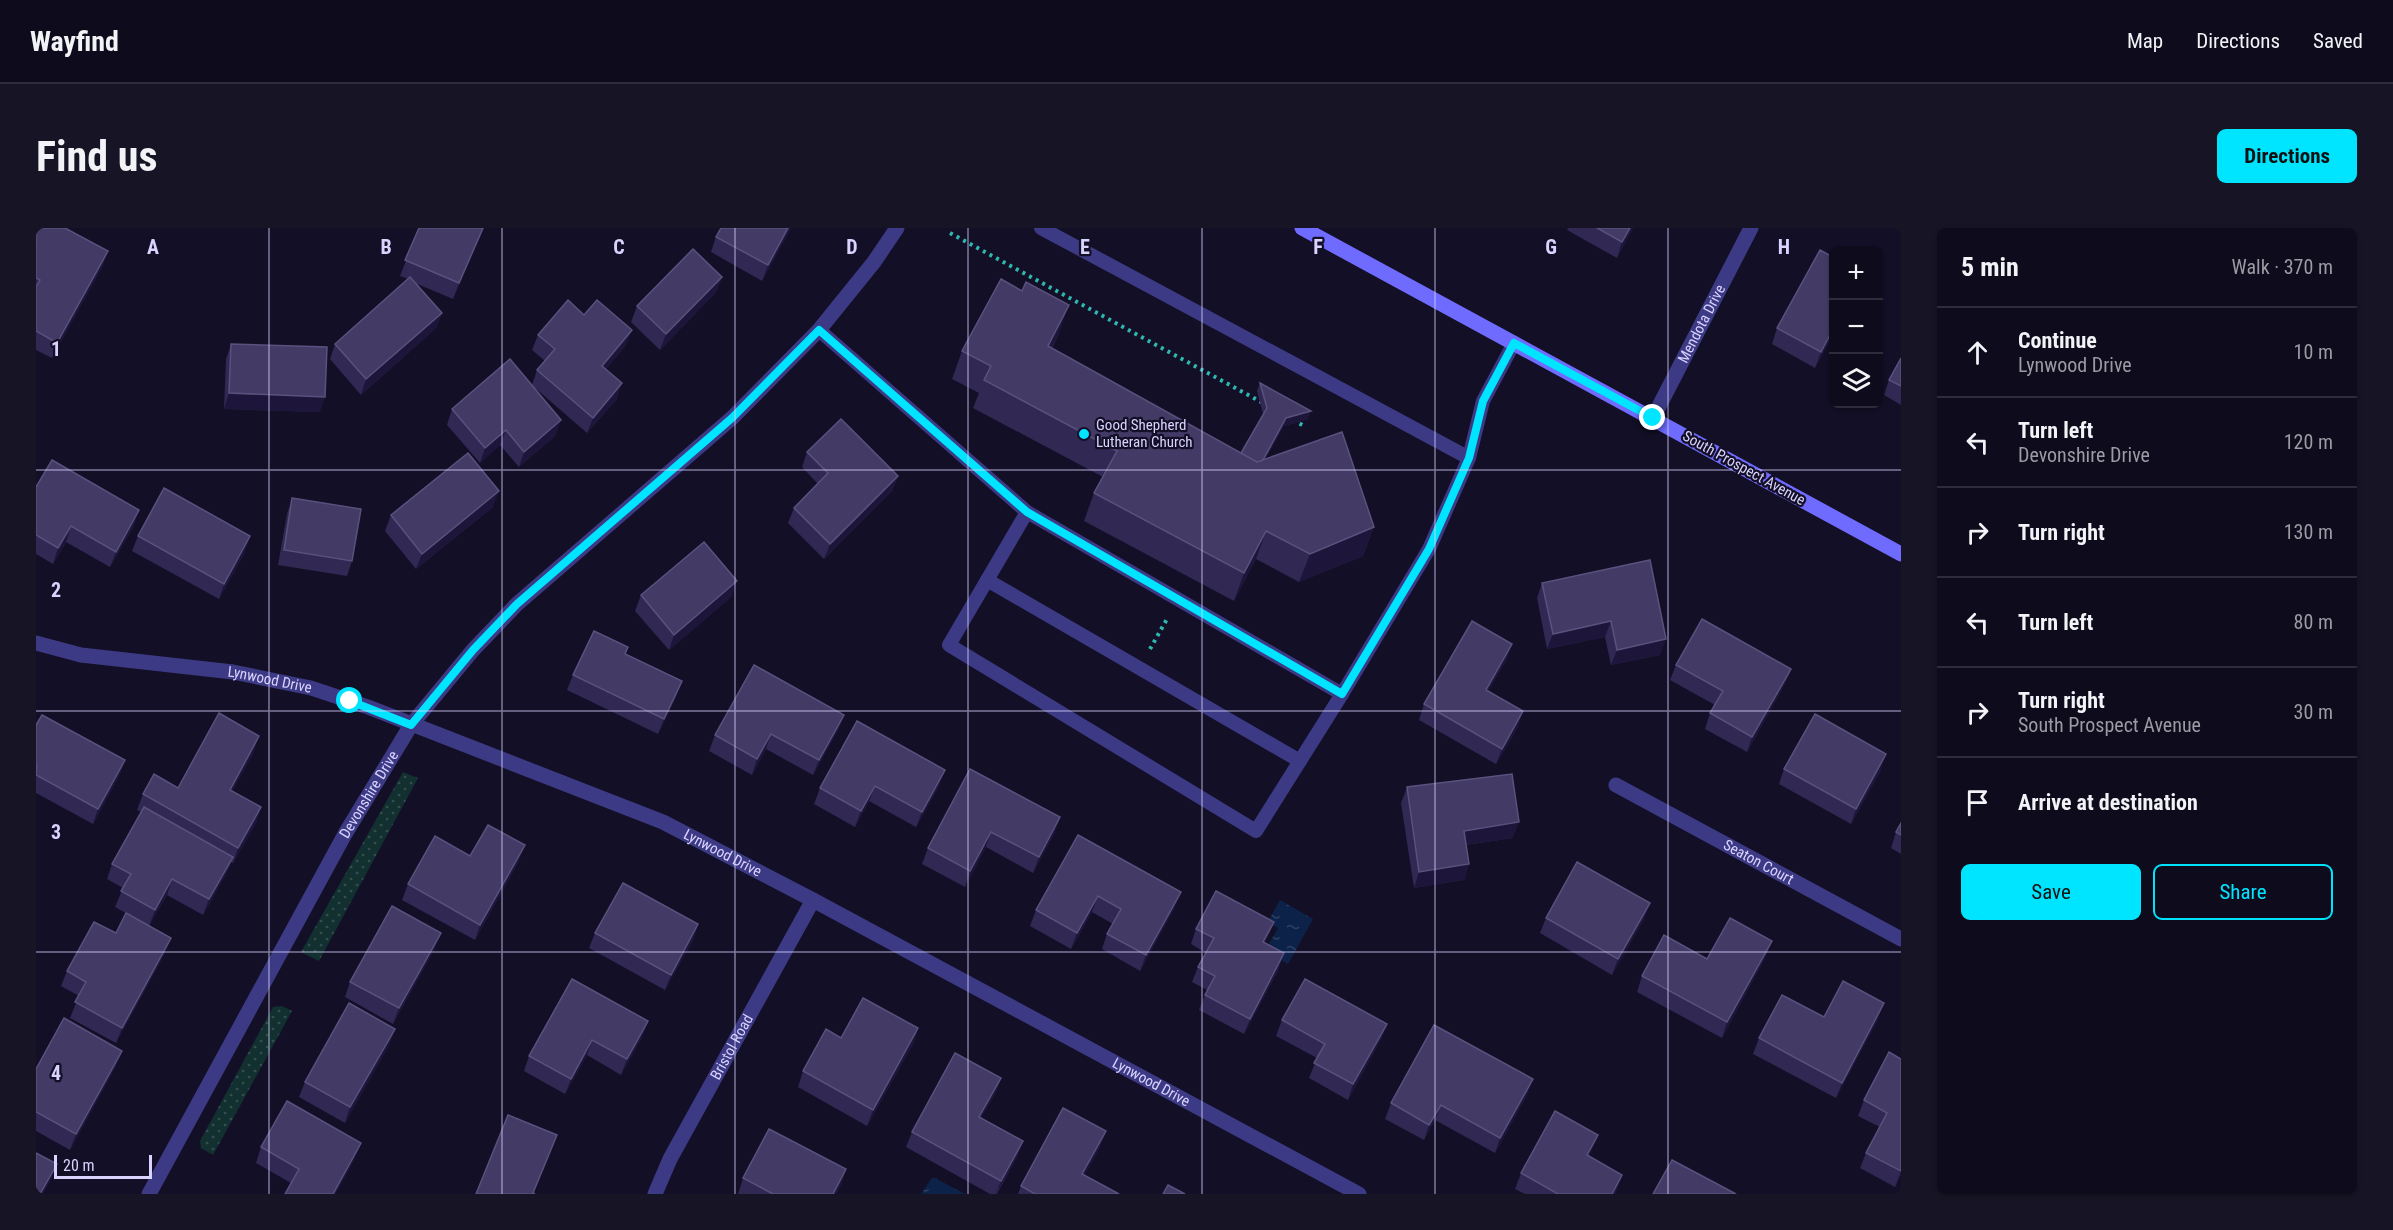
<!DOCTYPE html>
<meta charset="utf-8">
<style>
body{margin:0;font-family:"Roboto Condensed",sans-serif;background:#171425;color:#f1f3f6}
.controls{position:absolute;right:18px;top:18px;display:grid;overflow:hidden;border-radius:9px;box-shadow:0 2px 4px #0004}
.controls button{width:54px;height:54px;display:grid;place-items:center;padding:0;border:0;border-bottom:2px solid #2e2b3b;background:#0e0b1c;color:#f1f3f6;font:30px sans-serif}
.scale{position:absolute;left:18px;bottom:15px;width:98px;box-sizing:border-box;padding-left:6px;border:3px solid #d9d4ff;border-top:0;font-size:16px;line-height:21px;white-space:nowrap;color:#d9d4ff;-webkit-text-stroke:4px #130f26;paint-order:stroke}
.stop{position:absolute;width:18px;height:18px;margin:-14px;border:4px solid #00e5ff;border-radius:50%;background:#fff}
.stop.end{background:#00e5ff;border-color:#fff;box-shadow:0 2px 6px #0008}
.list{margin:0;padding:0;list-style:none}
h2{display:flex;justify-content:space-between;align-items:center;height:78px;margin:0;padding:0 24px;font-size:26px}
h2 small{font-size:20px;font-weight:400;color:#9b9ba3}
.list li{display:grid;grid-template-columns:39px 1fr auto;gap:18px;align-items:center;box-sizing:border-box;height:90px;padding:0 24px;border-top:2px solid #2e2b3b}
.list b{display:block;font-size:22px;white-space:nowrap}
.list p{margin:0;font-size:20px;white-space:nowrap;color:#9b9ba3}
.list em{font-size:20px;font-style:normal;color:#9b9ba3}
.actions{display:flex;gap:12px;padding:18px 24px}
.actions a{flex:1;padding:14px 0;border:2px solid #00e5ff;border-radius:9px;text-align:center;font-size:21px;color:#00e5ff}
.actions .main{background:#00e5ff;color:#111}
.icon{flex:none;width:33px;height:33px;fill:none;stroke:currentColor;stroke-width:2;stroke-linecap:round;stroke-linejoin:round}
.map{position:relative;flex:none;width:1865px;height:966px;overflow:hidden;border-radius:9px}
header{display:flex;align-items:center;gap:36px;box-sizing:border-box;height:84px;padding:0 30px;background:#0e0b1c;border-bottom:2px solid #2e2b3b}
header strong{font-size:28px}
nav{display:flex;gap:33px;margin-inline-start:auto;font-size:21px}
.intro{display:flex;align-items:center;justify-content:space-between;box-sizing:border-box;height:144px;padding:0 36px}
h1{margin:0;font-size:42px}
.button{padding:15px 27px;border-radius:9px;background:#00e5ff;color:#111;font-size:21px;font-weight:700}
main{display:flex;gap:36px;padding:0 36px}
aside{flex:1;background:#0e0b1c;border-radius:9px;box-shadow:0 2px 4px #0004}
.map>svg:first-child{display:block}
.grass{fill:url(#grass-dots)}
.water{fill:url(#water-ripples)}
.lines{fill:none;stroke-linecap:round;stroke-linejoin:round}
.path{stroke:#2fb8b0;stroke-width:4;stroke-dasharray:3 4.5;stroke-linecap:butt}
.service{stroke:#3d3a85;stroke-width:14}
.minor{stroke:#3d3a85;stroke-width:15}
.tertiary{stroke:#3d3a85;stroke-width:15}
.secondary{stroke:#6f6bff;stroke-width:15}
.wall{fill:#312854}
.shaded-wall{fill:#1d163a}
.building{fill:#433a66;stroke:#5a527e;stroke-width:1.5}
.route{stroke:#00e5ff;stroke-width:8}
.grid{fill:none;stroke:#d9d4ff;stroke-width:1.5;stroke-opacity:0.55}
.poi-dot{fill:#00e5ff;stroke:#130f26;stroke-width:2}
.labels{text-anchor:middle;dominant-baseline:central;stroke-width:4.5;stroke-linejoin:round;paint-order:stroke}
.street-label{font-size:15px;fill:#d9d4ff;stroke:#130f26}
.poi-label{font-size:15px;fill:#d9d4ff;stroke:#130f26;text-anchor:start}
.grid-label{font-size:20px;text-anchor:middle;font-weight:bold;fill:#d9d4ff;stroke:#130f26;stroke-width:4.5;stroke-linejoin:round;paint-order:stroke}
</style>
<header>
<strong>Wayfind</strong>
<nav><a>Map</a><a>Directions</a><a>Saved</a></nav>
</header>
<div class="intro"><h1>Find us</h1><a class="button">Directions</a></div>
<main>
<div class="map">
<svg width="1865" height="966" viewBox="0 0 1865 966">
<defs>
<pattern id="grass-dots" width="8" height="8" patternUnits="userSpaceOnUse" patternTransform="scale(1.5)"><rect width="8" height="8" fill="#12302f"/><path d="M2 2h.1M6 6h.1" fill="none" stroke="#344d4e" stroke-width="1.8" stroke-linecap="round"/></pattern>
<pattern id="water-ripples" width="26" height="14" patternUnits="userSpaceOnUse" patternTransform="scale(1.5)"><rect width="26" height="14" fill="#0c2248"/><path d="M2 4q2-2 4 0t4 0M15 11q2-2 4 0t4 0" fill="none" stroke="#2f4163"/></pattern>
</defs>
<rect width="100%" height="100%" fill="#130f26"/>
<g class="grass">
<polygon points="367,544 382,550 283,733 265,724"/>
<polygon points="246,778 256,783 177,927 165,920 164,913 237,779"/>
</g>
<g class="water">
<polygon points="1244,672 1277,691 1252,736 1229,723 1242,700 1232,694"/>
<polygon points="896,950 899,950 929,966 885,966"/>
</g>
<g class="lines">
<g class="path">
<polyline points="914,5 1227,175"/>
<polyline points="1257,192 1268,198"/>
<polyline points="1114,421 1131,391"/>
</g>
<g class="service">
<polyline points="1005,0 1433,230"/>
<polyline points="783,102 991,284 1306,466"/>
<polyline points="991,284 913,417 1220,603 1306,466 1393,321 1433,230 1447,173 1478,115"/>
<polyline points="951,352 1264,533"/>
</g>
<g class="minor">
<path id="s1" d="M1617,190l98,-190"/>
<path id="s2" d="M0,415l45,12 152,17 78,16 57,19 295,115 150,78 546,294"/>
<path id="s3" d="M1580,557l285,154"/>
<path id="s4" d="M619,966l15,-35 143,-259"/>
</g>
<path class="tertiary" id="s5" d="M113,966l196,-360 66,-109 62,-75 44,-46 215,-186 87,-88 55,-68 23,-34"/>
<polyline class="secondary" points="1266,0 1865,326"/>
</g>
<g class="wall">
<polygon points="0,0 32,0 31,1 72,23 66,39 16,130 0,122"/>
<polygon points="383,0 448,0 417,71 379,55 406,85 400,100 325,167 294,131 299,116 372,51 364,48"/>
<polygon points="755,0 726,53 675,24 680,9"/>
<polygon points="1532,0 1597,0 1581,30 1531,2"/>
<polygon points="686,49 680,64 624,122 595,94 601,78"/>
<polygon points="548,87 590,117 570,141 581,171 551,205 498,159 520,207 483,239 464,217 444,235 411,197 416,181 496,157 501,142 509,133 496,122 502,107"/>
<polygon points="1741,100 1797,106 1779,140 1736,116"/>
<polygon points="1023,106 1016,120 1205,225 1227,186 1221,163 1224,155 1272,191 1248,198 1229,231 1338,299 1327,328 1263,354 1220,331 1198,373 1048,293 1058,265 1067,249 937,180 943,165 916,151 926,123"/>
<polygon points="195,116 284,184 188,181 190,131"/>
<polygon points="1865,130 1865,177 1848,167 1853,152"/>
<polygon points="771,224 862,248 856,263 788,331 752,295 758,280 782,256 766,239"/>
<polygon points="0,259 98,298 74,339 30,314 17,336 0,326"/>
<polygon points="256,270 316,333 311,348 242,337 251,286"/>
<polygon points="457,279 380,341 349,303 355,287"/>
<polygon points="102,308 209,324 183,371 96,323"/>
<polygon points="1614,332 1624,427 1575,437 1569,409 1511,421 1501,370 1506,355"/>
<polygon points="605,367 696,368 633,422 599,383"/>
<polygon points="590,426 646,453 640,469 622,506 531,462 537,447"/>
<polygon points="1471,431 1452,463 1482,499 1460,536 1383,492 1388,476"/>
<polygon points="1640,437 1755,441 1749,456 1711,524 1669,501 1674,485 1679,477 1634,452"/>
<polygon points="808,487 802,502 777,547 730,521 716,547 673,523 679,507"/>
<polygon points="821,493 903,558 880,599 833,573 819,599 778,576 784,560"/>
<polygon points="0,497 89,532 83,548 57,596 0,565"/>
<polygon points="218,524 196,563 225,579 220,595 197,635 195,634 191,644 167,687 131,667 113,698 79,679 87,660 71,651 76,636 105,584 101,582 107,566 142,560"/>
<polygon points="934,541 1019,604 997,645 950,619 929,659 886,636 892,620"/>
<polygon points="1748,541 1845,542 1815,596 1743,556"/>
<polygon points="1371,559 1477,610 1430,617 1433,636 1428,652 1378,660 1365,575"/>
<polygon points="1865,595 1865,626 1855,620 1860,604"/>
<polygon points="1042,607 1139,679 1104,743 1066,721 1071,706 1077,696 1056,684 1035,721 994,698 1000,682"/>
<polygon points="434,628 483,633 439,712 366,672 372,656"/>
<polygon points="1510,690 1608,691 1576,747 1504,705"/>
<polygon points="1238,694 1229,715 1243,741 1208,806 1163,782 1171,762 1156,754 1162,739 1170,725 1155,716 1160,701"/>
<polygon points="662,696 657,712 629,762 553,720 559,705"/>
<polygon points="80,705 129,725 80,815 34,790 43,768 25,758 31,743"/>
<polygon points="1736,713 1730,728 1686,810 1601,764 1606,748"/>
<polygon points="399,720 357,796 309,769 314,754"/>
<polygon points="1788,789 1842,791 1800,870 1717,826 1723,810"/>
<polygon points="1246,792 1351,796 1345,811 1312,872 1273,850 1281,830 1240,808"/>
<polygon points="612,793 606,809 585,847 551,827 529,866 488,843 493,828"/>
<polygon points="882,800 877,816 831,898 762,859 767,843 805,810"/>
<polygon points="359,801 353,817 309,895 263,869 269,854"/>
<polygon points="1853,824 1865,947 1859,959 1824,940 1830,925 1844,899 1822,888 1828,872"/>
<polygon points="80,838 34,922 0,903 0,841"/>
<polygon points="965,850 959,866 945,890 987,913 981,929 961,966 954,966 870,919 876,904"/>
<polygon points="1491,867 1459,925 1399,892 1388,912 1349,891 1355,875"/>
<polygon points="1562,907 1553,928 1586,947 1579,966 1489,966 1479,961 1485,945"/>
<polygon points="225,919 319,930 299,966 249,966 255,955 220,935"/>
<polygon points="1064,919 1048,948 1083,966 982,966 985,958"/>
<polygon points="810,941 805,957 800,966 702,966 707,950"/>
</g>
<g class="shaded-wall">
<polygon points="447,0 448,0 417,71 423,55"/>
<polygon points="752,0 755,0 726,53 732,37"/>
<polygon points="1594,0 1597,0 1581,30 1586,14"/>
<polygon points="72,23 66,39 16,130 21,115"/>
<polygon points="686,49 680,64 624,122 630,106"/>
<polygon points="1033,77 1023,106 1001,146 1012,118"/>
<polygon points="406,85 400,100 325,167 330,151"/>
<polygon points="1797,101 1797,106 1779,140 1785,124"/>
<polygon points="596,102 590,117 560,153 566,138"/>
<polygon points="586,155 581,171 551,205 557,190"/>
<polygon points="193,165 289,169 284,184 188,181"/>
<polygon points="1275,183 1272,191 1248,198 1211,262 1214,254 1250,190"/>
<polygon points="525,192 520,207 483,239 488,224"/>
<polygon points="470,202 464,217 444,235 449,220"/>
<polygon points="862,248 856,263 788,331 794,316"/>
<polygon points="463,263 457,279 380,341 386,326"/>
<polygon points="103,282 98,298 74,339 80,324"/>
<polygon points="35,298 30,314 17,336 22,320"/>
<polygon points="1338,299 1327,328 1263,354 1274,326"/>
<polygon points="1230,303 1220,331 1198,373 1208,345"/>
<polygon points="214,308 209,324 183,371 188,356"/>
<polygon points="701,353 696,368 633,422 638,407"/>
<polygon points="1575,393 1569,409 1511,421 1517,406"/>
<polygon points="1630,411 1624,427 1575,437 1581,422"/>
<polygon points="1476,416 1471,431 1444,478 1450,462"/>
<polygon points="1755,441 1749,456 1711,524 1716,509"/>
<polygon points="646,453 640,469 622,506 628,491"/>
<polygon points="1487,483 1482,499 1460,536 1466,521"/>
<polygon points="808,487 802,502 777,547 783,532"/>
<polygon points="735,506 730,521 716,547 721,531"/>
<polygon points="223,508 218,524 188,577 194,562"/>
<polygon points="1850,526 1845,542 1815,596 1820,581"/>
<polygon points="89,532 83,548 57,596 62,581"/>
<polygon points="909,542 903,558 880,599 886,584"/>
<polygon points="839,558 833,573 819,599 825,583"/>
<polygon points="225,579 220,595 197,635 202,620"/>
<polygon points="1024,589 1019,604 997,645 1003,629"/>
<polygon points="1483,594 1477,610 1422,618 1428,603"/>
<polygon points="955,604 950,619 929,659 934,643"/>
<polygon points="489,617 483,633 439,712 444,697"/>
<polygon points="197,629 191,644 167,687 173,671"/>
<polygon points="1433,636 1428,652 1378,660 1383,644"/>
<polygon points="136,651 131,667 113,698 119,682"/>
<polygon points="1145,664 1139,679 1104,743 1110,727"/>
<polygon points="1062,668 1056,684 1035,721 1041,705"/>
<polygon points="1614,675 1608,691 1576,747 1582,731"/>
<polygon points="1238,694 1232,709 1221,730 1227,714"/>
<polygon points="662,696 657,712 629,762 635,747"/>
<polygon points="405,705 399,720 357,796 363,780"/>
<polygon points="135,710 129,725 80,815 86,800"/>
<polygon points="1736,713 1730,728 1686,810 1691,794"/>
<polygon points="1248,725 1243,741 1208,806 1214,791"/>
<polygon points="1848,775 1842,791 1800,870 1806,855"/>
<polygon points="612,793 606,809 585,847 591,831"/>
<polygon points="1351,796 1345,811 1312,872 1317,856"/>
<polygon points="882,800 877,816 831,898 837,882"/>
<polygon points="359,801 353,817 309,895 314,879"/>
<polygon points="556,812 551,827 529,866 535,851"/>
<polygon points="86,823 80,838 34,922 40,906"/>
<polygon points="965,850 959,866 937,904 943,889"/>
<polygon points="1497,851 1491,867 1459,925 1464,910"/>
<polygon points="1405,877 1399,892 1388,912 1393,897"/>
<polygon points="1070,903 1064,919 1041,962 1046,946"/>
<polygon points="1562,907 1556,922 1545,942 1551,927"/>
<polygon points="987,913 981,929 960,966 965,953"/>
<polygon points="325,915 319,930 299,966 297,966"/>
<polygon points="21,936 15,952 7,966 4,966"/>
<polygon points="810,941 805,957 800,966 797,966"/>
<polygon points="1865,943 1865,947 1859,959"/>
<polygon points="1586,947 1581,962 1579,966 1576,966"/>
</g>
<g class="building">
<polygon points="0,0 29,0 72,23 21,115 0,103 0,59 4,52 0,50"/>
<polygon points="383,0 447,0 423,55 369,32"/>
<polygon points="685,0 752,0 732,37 680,9"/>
<polygon points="1561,0 1594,0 1586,14"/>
<polygon points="657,21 686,49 630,106 601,78"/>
<polygon points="1784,22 1797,29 1797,101 1785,124 1741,100"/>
<polygon points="374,49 406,85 330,151 299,116"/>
<polygon points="965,51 986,63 990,54 1033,77 1012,118 1221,234 1306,204 1338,299 1274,326 1230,303 1208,345 1058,265 1081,223 948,152 955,138 926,123"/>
<polygon points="532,72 548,87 561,72 596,102 566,138 586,155 557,190 501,142 519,121 502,107"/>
<polygon points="195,116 291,119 289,169 193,165"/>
<polygon points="1865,130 1865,158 1853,152"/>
<polygon points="474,131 525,192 488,224 470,202 449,220 416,181"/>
<polygon points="1224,155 1275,183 1250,190 1227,232 1221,234 1205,225 1231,180"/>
<polygon points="805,191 862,248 794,316 758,280 792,245 771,224"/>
<polygon points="432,225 463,263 386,326 355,287"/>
<polygon points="16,232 103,282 80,324 35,298 22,320 0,307 0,259"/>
<polygon points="128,260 214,308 188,356 102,308"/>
<polygon points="256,270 325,281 316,333 248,322"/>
<polygon points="668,314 701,353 638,407 605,367"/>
<polygon points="1614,332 1630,411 1581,422 1575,393 1517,406 1506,355"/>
<polygon points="1666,391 1755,441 1716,509 1674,485 1687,463 1640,437"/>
<polygon points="1436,393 1476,416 1450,462 1487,483 1466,521 1388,476"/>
<polygon points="558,403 592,419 589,426 646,453 628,491 537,447"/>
<polygon points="718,437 808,487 783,532 735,506 721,531 679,507"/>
<polygon points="183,485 223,508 194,562 225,579 202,620 107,566 118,546 142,560"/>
<polygon points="1779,486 1850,526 1820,581 1748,541"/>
<polygon points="6,487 89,532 62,581 0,547 1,536 0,535 0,497"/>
<polygon points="821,493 909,542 886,584 839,558 825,583 784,560"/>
<polygon points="934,541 1024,589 1003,629 955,604 934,643 892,620"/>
<polygon points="1476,546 1483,594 1428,603 1433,636 1383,644 1371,559"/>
<polygon points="108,579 197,629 173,671 136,651 119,682 85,663 95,646 76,636"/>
<polygon points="1865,595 1865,607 1860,604"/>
<polygon points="452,597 489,617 444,697 372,656 399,608 434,628"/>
<polygon points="1042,607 1145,664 1110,727 1071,706 1085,681 1062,668 1041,705 1000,682"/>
<polygon points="1541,634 1614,675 1582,731 1510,690"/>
<polygon points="587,655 662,696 635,747 559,705"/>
<polygon points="1180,663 1238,694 1227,714 1248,725 1214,791 1169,767 1179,748 1162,739 1178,710 1160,701"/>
<polygon points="356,678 405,705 363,780 314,754"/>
<polygon points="90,685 135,710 86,800 39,774 50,754 31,743 58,694 80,705"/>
<polygon points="1694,690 1736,713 1691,794 1606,748 1628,707 1671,731"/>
<polygon points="536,751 612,793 591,831 556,812 535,851 493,828"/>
<polygon points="1269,751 1351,796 1317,856 1278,835 1289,816 1246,792"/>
<polygon points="1807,753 1848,775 1806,855 1723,810 1746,767 1788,789"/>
<polygon points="827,770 882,800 837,882 767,843 790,801 805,810"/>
<polygon points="313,775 359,801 314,879 269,854"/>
<polygon points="28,790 86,823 40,906 0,884 0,841"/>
<polygon points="1398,797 1497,851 1464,910 1405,877 1393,897 1355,875"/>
<polygon points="1853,824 1865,831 1865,943 1830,925 1851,885 1828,872"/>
<polygon points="919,825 965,850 943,889 987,913 965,953 876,904"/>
<polygon points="251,873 325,915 297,966 249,966 263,941 225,919"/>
<polygon points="1027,880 1070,903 1046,946 1083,966 999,966 985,958"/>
<polygon points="1519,883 1562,907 1551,927 1586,947 1576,966 1522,966 1485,945"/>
<polygon points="472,887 521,907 497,965 499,966 440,966"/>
<polygon points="733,901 810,941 797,966 737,966 707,950"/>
<polygon points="0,925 21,936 4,966 0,966"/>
<polygon points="1636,932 1700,966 1617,966"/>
<polygon points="1132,957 1149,966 1127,966"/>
</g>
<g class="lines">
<polyline class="route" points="314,473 375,497 437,422 481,376 696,190 783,102 991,284 1306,466 1393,321 1433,230 1447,173 1478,115 1617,190"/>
</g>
<path class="grid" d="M233,0v966M466,0v966M699,0v966M932,0v966M1166,0v966M1399,0v966M1632,0v966M0,242h1865M0,483h1865M0,724h1865"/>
<circle class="poi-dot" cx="1048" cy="206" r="6"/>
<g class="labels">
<g class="street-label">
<text stroke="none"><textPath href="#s1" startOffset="106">Mendota Drive</textPath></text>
<text transform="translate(1708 240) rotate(29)">South Prospect Avenue</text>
<text stroke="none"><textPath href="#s2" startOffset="237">Lynwood Drive</textPath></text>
<text stroke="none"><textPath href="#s5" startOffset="456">Devonshire Drive</textPath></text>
<text stroke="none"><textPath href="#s2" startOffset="723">Lynwood Drive</textPath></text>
<text stroke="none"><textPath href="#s3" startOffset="162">Seaton Court</textPath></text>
<text stroke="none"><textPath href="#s4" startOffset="166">Bristol Road</textPath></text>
<text stroke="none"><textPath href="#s2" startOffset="1209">Lynwood Drive</textPath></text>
</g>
<g class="poi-label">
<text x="1060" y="197">Good Shepherd<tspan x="1060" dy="17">Lutheran Church</tspan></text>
</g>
</g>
<g class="grid-label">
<text x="117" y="26">A</text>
<text x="350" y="26">B</text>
<text x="583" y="26">C</text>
<text x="816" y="26">D</text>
<text x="1049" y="26">E</text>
<text x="1282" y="26">F</text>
<text x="1515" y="26">G</text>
<text x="1748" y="26">H</text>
<text x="20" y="128">1</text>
<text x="20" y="369">2</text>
<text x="20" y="611">3</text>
<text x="20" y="852">4</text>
</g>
</svg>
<div class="controls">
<button>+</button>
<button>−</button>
<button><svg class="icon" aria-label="layers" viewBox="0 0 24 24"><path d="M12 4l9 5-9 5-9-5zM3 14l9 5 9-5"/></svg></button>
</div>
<div class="scale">20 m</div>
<div class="stop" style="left:314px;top:473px"></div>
<div class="stop end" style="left:1617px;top:190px"></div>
</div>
<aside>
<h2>5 min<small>Walk · 370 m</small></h2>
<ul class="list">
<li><svg class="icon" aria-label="ahead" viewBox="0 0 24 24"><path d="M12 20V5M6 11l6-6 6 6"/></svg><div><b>Continue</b><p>Lynwood Drive</p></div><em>10 m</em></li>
<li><svg class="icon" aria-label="left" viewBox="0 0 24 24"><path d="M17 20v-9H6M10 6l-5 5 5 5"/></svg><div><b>Turn left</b><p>Devonshire Drive</p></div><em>120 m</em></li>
<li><svg class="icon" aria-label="right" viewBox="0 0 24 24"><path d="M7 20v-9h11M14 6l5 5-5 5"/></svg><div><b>Turn right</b></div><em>130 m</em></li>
<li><svg class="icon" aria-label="left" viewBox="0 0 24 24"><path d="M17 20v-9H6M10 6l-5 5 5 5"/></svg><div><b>Turn left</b></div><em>80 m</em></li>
<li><svg class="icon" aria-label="right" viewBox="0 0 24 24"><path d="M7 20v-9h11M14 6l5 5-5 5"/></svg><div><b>Turn right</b><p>South Prospect Avenue</p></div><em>30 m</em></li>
<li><svg class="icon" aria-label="arrive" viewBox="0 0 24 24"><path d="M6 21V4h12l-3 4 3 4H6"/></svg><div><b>Arrive at destination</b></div></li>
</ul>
<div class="actions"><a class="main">Save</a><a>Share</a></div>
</aside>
</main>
